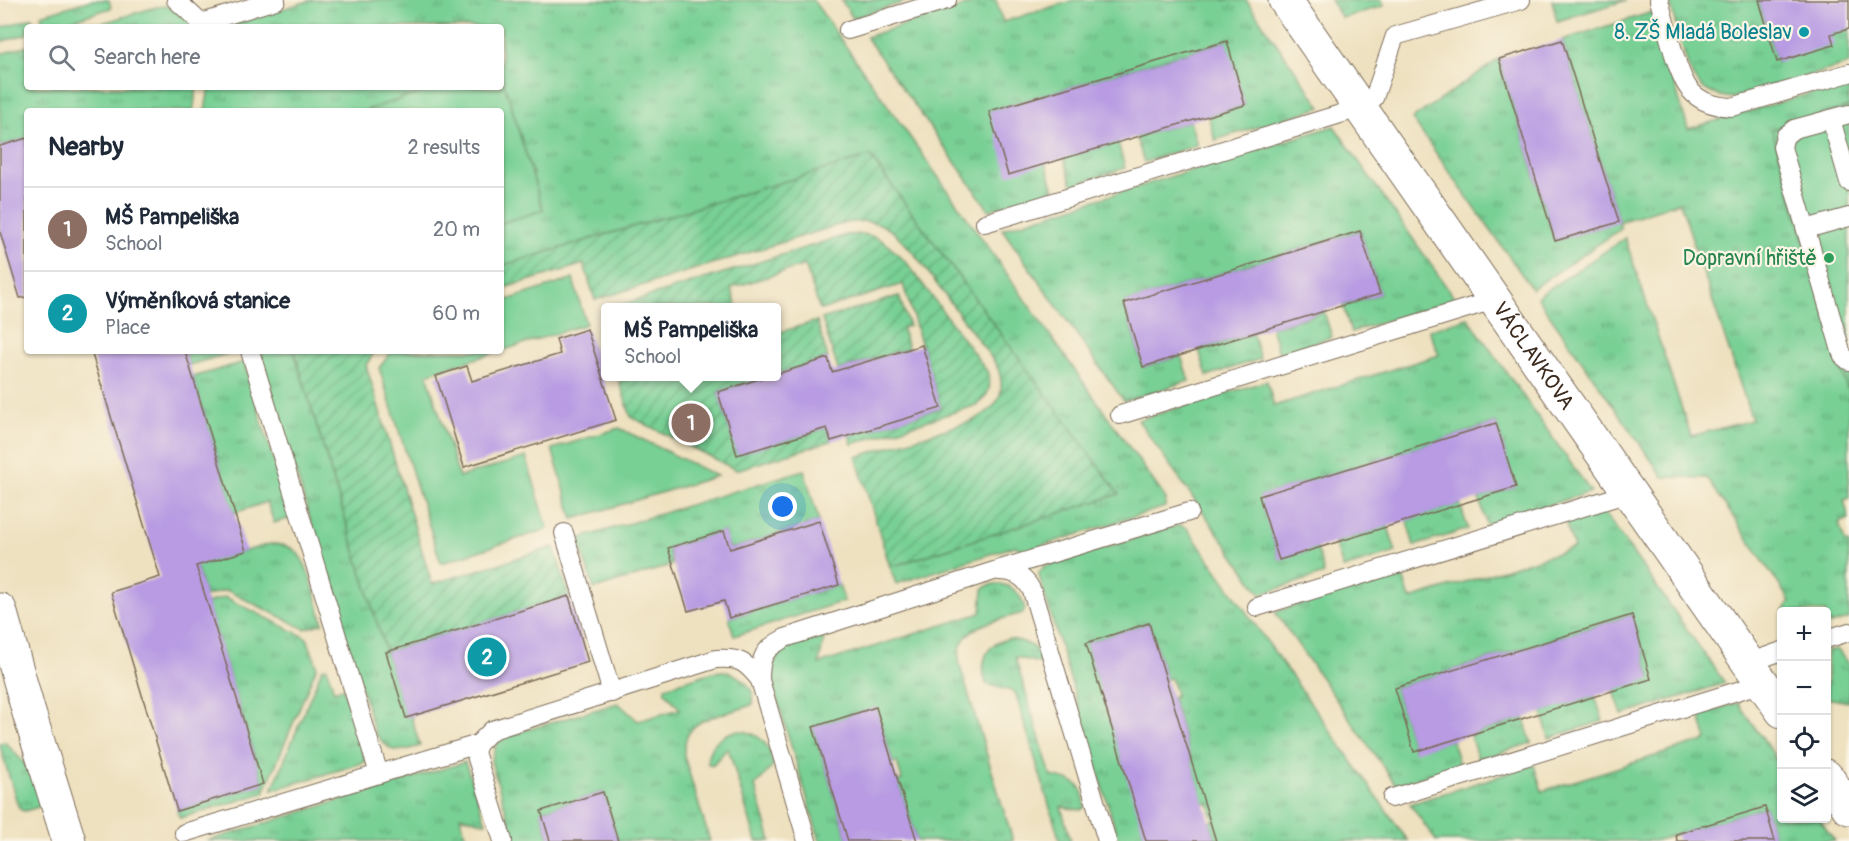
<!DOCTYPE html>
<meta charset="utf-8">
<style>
body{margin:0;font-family:Pangolin,sans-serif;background:#f2f2f3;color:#1f2937}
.controls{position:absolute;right:18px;bottom:18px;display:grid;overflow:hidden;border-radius:6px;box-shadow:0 2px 4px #0004}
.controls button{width:54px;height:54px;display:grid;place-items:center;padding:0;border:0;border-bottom:2px solid #e0e1e3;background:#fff;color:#1f2937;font:30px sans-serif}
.you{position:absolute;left:783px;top:507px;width:21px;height:21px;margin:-15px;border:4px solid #fff;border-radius:50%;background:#1a73e8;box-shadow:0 0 0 9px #1a73e833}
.badge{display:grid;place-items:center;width:39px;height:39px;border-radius:50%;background:#111827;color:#fff;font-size:20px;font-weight:700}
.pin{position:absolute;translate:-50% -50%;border:3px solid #fff;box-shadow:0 2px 6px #0006}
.popup{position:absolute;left:601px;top:303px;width:180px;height:78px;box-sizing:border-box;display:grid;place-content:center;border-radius:6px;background:#fff;filter:drop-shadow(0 2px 4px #0005);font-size:20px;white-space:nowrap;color:#747a83}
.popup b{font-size:22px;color:#1f2937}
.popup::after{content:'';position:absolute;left:50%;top:100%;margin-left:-12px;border:12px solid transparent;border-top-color:#fff}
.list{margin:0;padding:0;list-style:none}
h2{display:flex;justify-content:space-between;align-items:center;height:78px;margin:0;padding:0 24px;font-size:26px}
h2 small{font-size:20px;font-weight:400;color:#747a83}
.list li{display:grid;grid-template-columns:39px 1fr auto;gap:18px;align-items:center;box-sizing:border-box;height:84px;padding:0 24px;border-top:2px solid #e0e1e3}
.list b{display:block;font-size:22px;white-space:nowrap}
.list p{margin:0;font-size:20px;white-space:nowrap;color:#747a83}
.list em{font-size:20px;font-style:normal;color:#747a83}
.icon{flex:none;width:33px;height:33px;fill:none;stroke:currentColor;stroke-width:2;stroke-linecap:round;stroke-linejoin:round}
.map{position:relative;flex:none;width:1849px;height:841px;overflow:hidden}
.search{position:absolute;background:#fff;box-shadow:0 2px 4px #0004;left:24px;top:24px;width:480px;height:66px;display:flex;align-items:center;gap:15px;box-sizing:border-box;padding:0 21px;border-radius:6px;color:#747a83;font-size:22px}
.panel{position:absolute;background:#fff;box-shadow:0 2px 4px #0004;left:24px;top:108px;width:480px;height:246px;border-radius:6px}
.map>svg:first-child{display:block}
.grass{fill:url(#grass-tufts);stroke:#5a7d5a;stroke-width:1.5}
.park{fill:#78d095;stroke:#5a7d5a;stroke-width:1.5}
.garden{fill:url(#garden-furrows);stroke:#5a7d5a;stroke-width:1.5}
.building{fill:#b89be3}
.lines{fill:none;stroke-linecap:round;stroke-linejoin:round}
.service-casing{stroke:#7a6a57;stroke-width:20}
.minor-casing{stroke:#7a6a57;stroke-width:35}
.service{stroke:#fff;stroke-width:18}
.minor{stroke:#fff;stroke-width:33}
.culture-dot{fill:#0f9aa8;stroke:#fcf5e5;stroke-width:2}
.leisure-dot{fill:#2e9e5b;stroke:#fcf5e5;stroke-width:2}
.labels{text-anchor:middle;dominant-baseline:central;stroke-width:4.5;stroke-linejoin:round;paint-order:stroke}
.culture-label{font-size:21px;fill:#0d838f;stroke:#fcf5e5;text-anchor:end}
.leisure-label{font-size:21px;fill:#27864d;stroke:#fcf5e5;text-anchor:end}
.street-label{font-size:21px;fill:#3b2a1e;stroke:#fcf5e5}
</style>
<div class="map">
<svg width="1849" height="841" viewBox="0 0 1849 841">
<defs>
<pattern id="grass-tufts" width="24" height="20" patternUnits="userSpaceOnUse" patternTransform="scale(1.5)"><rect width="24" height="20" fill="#78d095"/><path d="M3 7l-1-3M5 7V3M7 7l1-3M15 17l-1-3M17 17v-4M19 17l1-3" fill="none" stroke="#64a979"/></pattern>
<pattern id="garden-furrows" width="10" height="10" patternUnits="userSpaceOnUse" patternTransform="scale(1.5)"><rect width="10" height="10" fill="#78d095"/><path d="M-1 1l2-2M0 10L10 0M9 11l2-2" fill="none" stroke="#64a979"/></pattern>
</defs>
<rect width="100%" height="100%" fill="#fcf5e5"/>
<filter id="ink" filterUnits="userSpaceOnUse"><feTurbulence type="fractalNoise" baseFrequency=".0167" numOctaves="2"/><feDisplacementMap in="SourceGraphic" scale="12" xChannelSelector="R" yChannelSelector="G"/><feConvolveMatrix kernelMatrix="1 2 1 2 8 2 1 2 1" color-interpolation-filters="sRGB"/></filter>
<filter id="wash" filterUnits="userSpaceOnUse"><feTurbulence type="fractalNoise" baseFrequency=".008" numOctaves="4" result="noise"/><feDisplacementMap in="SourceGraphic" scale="24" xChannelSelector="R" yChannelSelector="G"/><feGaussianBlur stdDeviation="1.35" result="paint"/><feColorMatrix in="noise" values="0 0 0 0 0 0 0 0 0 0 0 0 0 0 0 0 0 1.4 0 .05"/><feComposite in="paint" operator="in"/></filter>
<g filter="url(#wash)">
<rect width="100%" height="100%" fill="#eee1c0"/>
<g class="grass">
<polygon points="91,0 109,0 111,8 50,27 44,27 41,15"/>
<polygon points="312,0 813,0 1166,499 1165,507 1025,551 1015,546 896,584 890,567 1118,494 870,156 501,266 501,223 543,210 501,73 501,27 223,27"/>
<polygon points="841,0 911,0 853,18"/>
<polygon points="983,0 996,0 1003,22 1074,0 1246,0 1321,107 1215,140 1208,116 1245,105 1226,41 990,111 1046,164 1054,190 989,210 866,37"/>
<polygon points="1330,0 1382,0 1384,6 1342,18"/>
<polygon points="1552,0 1627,0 1557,21"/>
<path d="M1669,0h90l18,62 54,-28 18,-5v35l-116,34c-36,-3 -42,-21 -51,-52 -4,-16 -9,-31 -13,-46z"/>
<polygon points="166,6 175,10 196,27 89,27 156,7"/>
<polygon points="1653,12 1688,129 1849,82 1849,107 1772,129 1847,388 1849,388 1849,498 1844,500 1849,519 1839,523 1845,543 1849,543 1849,619 1827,625 1826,612 1783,611 1790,601 1707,478 1663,477 1537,297 1625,238 1691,436 1752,420 1680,202 1619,222 1621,229 1532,289 1412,119 1499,59 1555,241 1619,222 1562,40"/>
<polygon points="32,18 34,27 27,27 27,34 0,42 0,28"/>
<polygon points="27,46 27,87 197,87 193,111 27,111 27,138 0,146 0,54"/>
<polygon points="209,87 440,87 363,111 205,111"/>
<polygon points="1190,121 1197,145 1144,162 1136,137"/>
<polygon points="1334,126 1455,299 1351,332 1343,306 1380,294 1360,231 1124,303 1143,367 1181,356 1189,381 1124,401 1002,229"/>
<polygon points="1118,142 1125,168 1072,185 1064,158"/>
<polygon points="1324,312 1332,337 1279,353 1271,328"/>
<polygon points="1468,318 1591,492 1486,524 1479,498 1515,487 1496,423 1260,496 1279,559 1317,548 1324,574 1261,594 1138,420 1267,381 1274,406 1439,355 1429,330"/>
<polygon points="1253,334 1260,359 1207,376 1199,350"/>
<polygon points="185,351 237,351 189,365"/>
<path d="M264,351h30l112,366 5,-1 9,30c-24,7 -29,8 -45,-13l-114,-376z"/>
<polygon points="244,362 291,518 274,523 267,502 234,513 193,377"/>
<polygon points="804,470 819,521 730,549 724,531 668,548 672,565 594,589 578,539"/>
<polygon points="1460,504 1468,529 1414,546 1407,520"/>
<polygon points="1603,511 1725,683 1622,715 1614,690 1651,678 1631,615 1395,688 1414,751 1452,740 1459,765 1396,785 1275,612 1402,574 1410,599 1574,548 1565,522"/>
<polygon points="1179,525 1187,528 1408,841 1216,841 1210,822 1214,820 1209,803 1204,804 1172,697 1176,695 1171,678 1166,679 1149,623 1086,643 1147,841 1119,841 1039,576 1039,572 1045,566"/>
<polygon points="1388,526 1396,552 1343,568 1335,543"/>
<path d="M270,544c8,0 16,1 23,5 17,12 24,54 30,74l-18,6 -79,-39 -21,6 -9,-31z"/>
<path d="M995,584c17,0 26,9 30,25l-2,4c-30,9 -70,12 -63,53l53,175h-96l-19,-60 4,-1 -5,-18 -4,1 -17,-55 -63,19 35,114h-28l-46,-152c-8,-41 17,-42 48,-52l2,1 -5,26 162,-51 2,-24 4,-3z"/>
<polygon points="839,585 844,601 734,636 729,618"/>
<polygon points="225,597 307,638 317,666 264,793 180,818 177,811 263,784 207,603"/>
<path d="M1008,639c13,1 34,7 32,24l-25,-6 36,119c22,6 32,3 34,31l-4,3 -20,-3 10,34h-11l-45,-149 -29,-8c-6,-20 -2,-40 22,-45z"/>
<polygon points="1837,649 1849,665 1849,702 1827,698 1827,651"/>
<polygon points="327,668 334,691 343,688 366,762 272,790 322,669"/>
<path d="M724,671c15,3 32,16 29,33 -29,14 -71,8 -69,52l26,85h-92l-15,-49 -62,19 9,30h-35l-24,-80 6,-18 13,-8 108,-32 20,18 42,-12 -15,-17v-5l48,-15z"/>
<polygon points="1595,696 1603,721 1549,738 1542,712"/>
<polygon points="1738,703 1781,765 1782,818 1819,819 1835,841 1775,841 1765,807 1655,841 1436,841 1410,804 1534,765 1542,791 1707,740 1699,714"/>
<polygon points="1524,718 1531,743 1478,760 1470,735"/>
<path d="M735,731c23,-1 36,13 38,35l-18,20 16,55h-15l-28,-93 -16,17 -5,-2c1,-17 12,-27 28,-32z"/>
<polygon points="5,742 31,771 42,806 25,811 21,810 18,806 0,746 0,744"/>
<polygon points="465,762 486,823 460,816 467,841 207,841"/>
</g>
<g class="park">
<polygon points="501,73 543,210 501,223 501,111 363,111 440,87 501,87"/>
<polygon points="1849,107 1849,388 1847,388 1772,129"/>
<polygon points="573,279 586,324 501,351 501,302"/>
<polygon points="392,351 500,351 427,374 459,477 526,457 548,529 441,563 379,368"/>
<polygon points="619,428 717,476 573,519 552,449"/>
</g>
<g class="garden">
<path d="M870,156l249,338 -229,73 -34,-110 116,-36c26,-13 37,-28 24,-57l-80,-108 -13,-15 -11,-10 -12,-7 -16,-3 -19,2 -250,77 -11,-36 -83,25v-23z"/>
<path d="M863,234l12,3 10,5 22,21 80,108c5,14 3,24 -10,34l-125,39 -3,-9 92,-27 -38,-124 -83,26 -15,-45 -74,23 6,19 -126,1 235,-73z"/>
<polygon points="899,296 909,326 902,328 908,348 838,370 822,319"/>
<polygon points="817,321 828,358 777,374 777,333"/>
<polygon points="294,351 375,351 366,365 432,584 554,547 569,596 386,652"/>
<polygon points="635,376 768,377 718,392 737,454 827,428 831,441 736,470 631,417 619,381"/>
</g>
<g id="blocks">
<g class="building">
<polygon points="1759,0 1849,0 1849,29 1831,34 1834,45 1777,62"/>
<polygon points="1562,40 1619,222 1555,241 1499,59"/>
<polygon points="1227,41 1245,105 1008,175 989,111"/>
<polygon points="27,138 27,297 20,298 0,232 0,146"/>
<polygon points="1360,231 1380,294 1143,367 1124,303"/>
<polygon points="587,329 616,420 464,467 436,376 467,366 472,381 560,354 556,339"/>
<polygon points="922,345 941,408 831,441 827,428 737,455 718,392 768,376 777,376 777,374 828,358 832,372"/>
<polygon points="91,351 185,351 246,551 196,566 263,784 177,811 111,592 160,577"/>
<polygon points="1496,423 1516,487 1279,560 1259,496"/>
<polygon points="819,521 839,585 729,618 724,601 688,611 668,548 724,531 730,549"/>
<polygon points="569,596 588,662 406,718 386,652"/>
<polygon points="1632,615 1651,679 1414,752 1395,688"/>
<polygon points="1149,623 1166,679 1216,841 1146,841 1086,643"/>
<polygon points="876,707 898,781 917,841 848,841 813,727"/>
<polygon points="603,792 618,841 550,841 541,811"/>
<polygon points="1765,807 1775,841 1677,841 1676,834"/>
</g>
</g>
</g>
<g filter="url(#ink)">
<use href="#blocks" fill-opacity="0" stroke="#7a6a57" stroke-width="1.5"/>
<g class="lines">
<g class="service-casing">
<g id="service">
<polyline points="176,0 201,23 276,0"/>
<path d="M1659,0c6,21 18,76 31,90 11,13 26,16 42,17l117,-34"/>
<polyline points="848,30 947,0"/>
<polyline points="1849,114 1794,129 1785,136 1782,147 1841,351 1843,356 1849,361"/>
<polyline points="1831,119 1849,182"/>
<polyline points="985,223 1360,108 1374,98 1395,36 1521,0"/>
<polyline points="1806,229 1849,217"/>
<polyline points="250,351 379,774"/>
<polyline points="1120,415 1494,300"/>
<polyline points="564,533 612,693"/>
<path d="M999,571c16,0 26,6 33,20l75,250"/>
<polyline points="1257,607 1629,493"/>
<polyline points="1826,639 1849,632"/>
<polyline points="1748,663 1782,651"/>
<polyline points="1392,798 1747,688 1763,685"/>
<polyline points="184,833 478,744"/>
<path d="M503,841l-28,-89 3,-8 14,-14 224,-71c23,-2 30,3 44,21"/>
<path d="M807,841l-47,-161c0,-24 4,-31 25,-42l209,-67 195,-59"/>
</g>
</g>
<g class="minor-casing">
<g id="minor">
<path id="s1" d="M1285,0l497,711"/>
<polyline points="0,610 29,713 69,841"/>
<polyline points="1826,776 1849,808"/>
</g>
</g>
<use href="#service" class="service"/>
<use href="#minor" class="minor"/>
</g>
</g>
<circle class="culture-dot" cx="1804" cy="32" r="6"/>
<circle class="leisure-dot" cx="1829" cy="258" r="6"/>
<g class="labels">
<g class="culture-label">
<text x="1792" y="32">8. ZŠ Mladá Boleslav</text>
</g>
<g class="leisure-label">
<text x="1817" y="258">Dopravní hřiště</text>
</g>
<g class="street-label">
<text stroke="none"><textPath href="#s1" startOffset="434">VÁCLAVKOVA</textPath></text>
</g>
</g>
</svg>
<div class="controls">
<button>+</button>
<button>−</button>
<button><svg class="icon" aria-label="locate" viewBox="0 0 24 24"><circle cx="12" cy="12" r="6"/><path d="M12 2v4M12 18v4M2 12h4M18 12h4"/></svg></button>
<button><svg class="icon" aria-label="layers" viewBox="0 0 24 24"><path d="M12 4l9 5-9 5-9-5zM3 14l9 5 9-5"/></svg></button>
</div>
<div class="you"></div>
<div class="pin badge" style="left:691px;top:423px;background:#8d6e63">1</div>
<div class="popup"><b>MŠ Pampeliška</b>School</div>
<div class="pin badge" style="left:487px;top:657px;background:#0f9aa8">2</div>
<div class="search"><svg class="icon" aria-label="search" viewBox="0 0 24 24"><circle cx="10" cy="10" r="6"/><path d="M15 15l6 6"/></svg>Search here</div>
<section class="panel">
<h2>Nearby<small>2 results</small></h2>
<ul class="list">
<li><span class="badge" style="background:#8d6e63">1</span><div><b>MŠ Pampeliška</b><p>School</p></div><em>20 m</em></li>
<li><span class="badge" style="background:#0f9aa8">2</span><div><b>Výměníková stanice</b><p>Place</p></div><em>60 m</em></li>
</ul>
</section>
</div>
